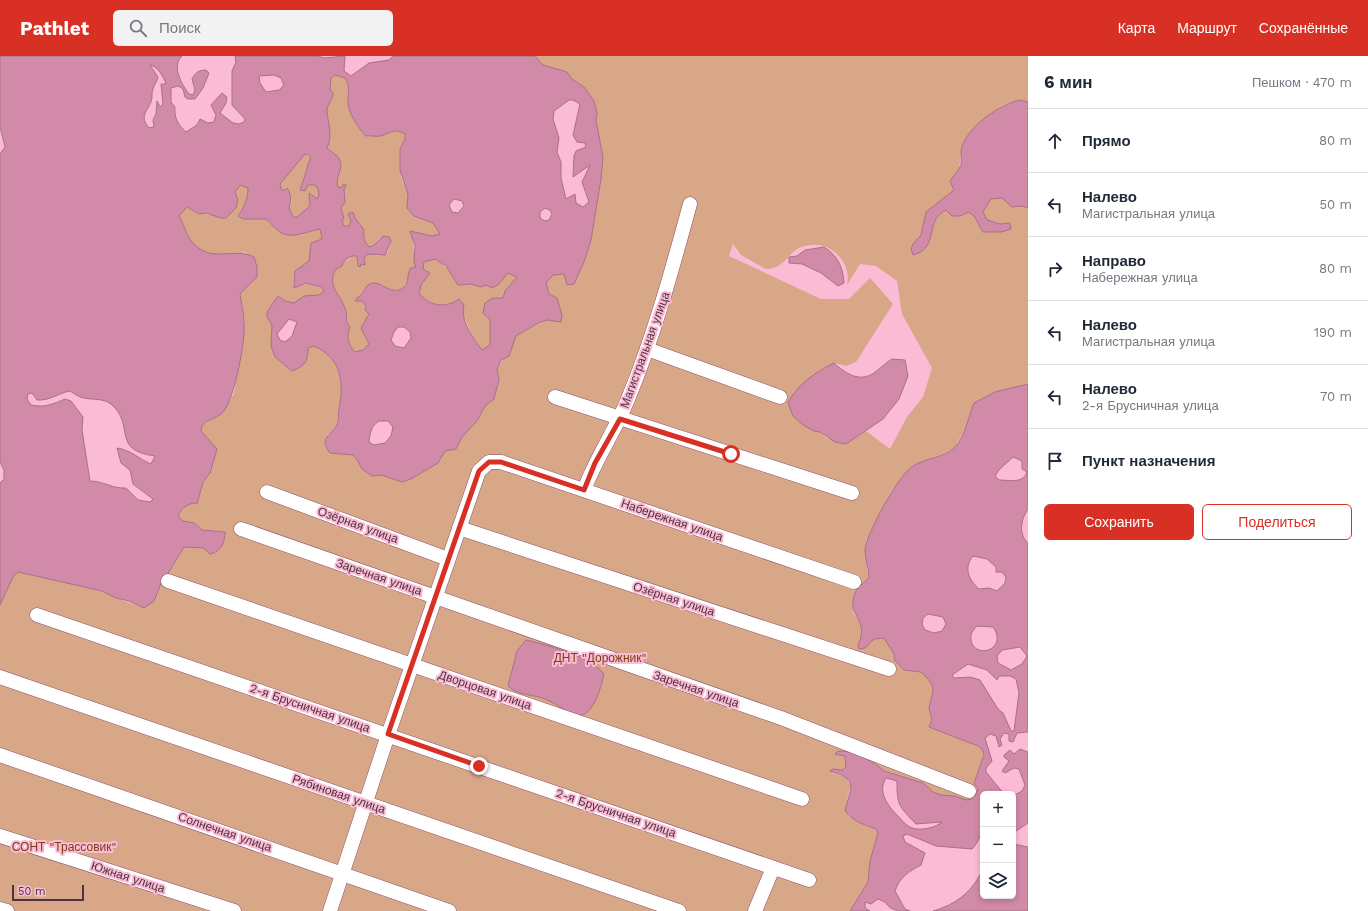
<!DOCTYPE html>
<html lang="ru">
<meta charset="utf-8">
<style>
body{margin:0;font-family:"Work Sans",sans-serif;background:#f2f2f3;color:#1f2937}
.controls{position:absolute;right:12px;bottom:12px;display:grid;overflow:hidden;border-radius:6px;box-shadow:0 2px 6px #0003}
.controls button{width:36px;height:36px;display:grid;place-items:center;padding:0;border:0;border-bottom:1px solid #e0e1e3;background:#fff;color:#1f2937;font:20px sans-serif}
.scale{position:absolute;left:12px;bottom:10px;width:72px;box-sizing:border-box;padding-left:4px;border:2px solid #4d333e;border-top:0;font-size:11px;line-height:14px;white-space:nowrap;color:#4d333e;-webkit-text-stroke:3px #fbbbd5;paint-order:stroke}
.stop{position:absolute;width:12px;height:12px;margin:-9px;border:3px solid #d93025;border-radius:50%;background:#fff}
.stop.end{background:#d93025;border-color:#fff;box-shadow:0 1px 4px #0008}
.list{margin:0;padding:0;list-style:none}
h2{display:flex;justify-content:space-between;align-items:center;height:52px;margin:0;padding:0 16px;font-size:17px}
h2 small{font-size:13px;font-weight:400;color:#747a83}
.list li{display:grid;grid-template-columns:26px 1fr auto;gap:12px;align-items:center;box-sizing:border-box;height:64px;padding:0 16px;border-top:1px solid #e0e1e3}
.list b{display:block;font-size:15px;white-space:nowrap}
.list p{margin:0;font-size:13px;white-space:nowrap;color:#747a83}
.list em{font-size:13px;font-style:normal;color:#747a83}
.actions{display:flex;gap:8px;padding:12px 16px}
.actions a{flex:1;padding:9px 0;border:1px solid #d93025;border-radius:6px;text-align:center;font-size:14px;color:#d93025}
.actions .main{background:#d93025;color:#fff}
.icon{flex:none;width:22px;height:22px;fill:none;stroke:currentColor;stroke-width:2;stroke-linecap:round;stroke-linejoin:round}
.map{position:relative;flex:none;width:1028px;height:855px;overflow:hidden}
header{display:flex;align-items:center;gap:24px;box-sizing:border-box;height:56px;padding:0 20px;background:#d93025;color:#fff}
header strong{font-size:19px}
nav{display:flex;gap:22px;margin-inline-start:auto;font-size:14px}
.search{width:280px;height:36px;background:#f2f2f3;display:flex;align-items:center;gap:10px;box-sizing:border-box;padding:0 14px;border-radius:6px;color:#747a83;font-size:15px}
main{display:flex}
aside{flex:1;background:#fff}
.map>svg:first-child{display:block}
.green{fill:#d7a788;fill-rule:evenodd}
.water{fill:#d18aa7;stroke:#a97088;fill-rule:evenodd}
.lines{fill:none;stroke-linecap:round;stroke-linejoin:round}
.minor-casing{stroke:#8b536b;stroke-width:15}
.minor{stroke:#fff;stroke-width:14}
.route{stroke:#d93025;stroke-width:5}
.labels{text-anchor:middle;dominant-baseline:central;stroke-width:4;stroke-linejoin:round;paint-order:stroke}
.street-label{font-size:12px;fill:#4d333e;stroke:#fbbbd5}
.park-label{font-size:12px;fill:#7a3f11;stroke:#fbbbd5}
</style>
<header>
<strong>Pathlet</strong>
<div class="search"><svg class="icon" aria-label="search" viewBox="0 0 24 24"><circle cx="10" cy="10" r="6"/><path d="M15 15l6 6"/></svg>Поиск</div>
<nav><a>Карта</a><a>Маршрут</a><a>Сохранённые</a></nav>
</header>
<main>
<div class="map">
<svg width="1028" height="855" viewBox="0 0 1028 855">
<rect width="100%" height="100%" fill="#fbbbd5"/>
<g class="green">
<path d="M535,0h493v46c-26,-6 -48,20 -60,40 -2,4 -7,9 -7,13 -2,8 -2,30 -8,36 -8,7 -18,14 -27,21l-5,23 -8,9v10c23,-5 15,-27 25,-38 2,-2 5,-4 8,-6l14,6 9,-4 5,4 9,16h18l9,-9 -10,1 -13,-4 -4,-8 8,-13 11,-1 10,9 10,-1 6,2v176l-33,8 -26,23 -2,11 -13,22 -9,5 -33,13 -22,27 -24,48v21l3,15 -8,8 -8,28c9,13 13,17 5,32l7,3 9,-9 10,-1 10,16 1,8 9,8 17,2 7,7 4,6 1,6 -4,17 3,12 -3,7 27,9 26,13 2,6 -10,28 4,5 -1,5 -5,6 -5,1 -13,-4h-13l-8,-4 -10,-9 -39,-12 -10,-8 -21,-11 -8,4 1,11 -4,3 -9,-1 -1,4 14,4 5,8 -4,14 1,17 17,10 11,3 2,4 -8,28 -2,21 -18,29h-850v-306l14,-30 4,-3 9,1 75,18 14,7 28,10 13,-14 4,-11 6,-8 17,-28h12l20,6 9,-14v-7l-23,-2 -8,-7 -11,-2 -5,-5c3,-8 10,-14 19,-12l6,-22 7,-9 2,-8 -11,-34v-5l23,-15 10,-18 11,-70 -5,-29 13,-12 -7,-30c-17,3 -38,6 -52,-7 -6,-7 -10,-21 -15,-29l8,-10c10,10 22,6 34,12l17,-18 -3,-8 4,-7 9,3c0,11 -4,18 -10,27l13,4h15l13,13 21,3 20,-7 2,11 -11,4 -2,19 -14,9 -1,17c10,-3 13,-6 22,-2 4,2 5,1 8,5l-5,4 -15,1 -10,7 -9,-2 -7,-5 -11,21 5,8 -1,21 4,11 17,14c13,-5 16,-9 15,-23l7,-2c28,14 30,36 25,63 -2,13 -2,18 -12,27l6,17 20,2 5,6 4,8 10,7 9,-1 21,7 9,-3 27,-16 7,-12 11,-2 6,-12 15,-16 8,-15 9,-7 5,-20 -2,-9 19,-34 24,-14 22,-7 -5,-17 -8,-4 -3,-11 7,-8 11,-1 10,10 10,-22 7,-22 10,-61 2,-22 -7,-36 1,-8 -13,-26 -12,-8 -5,-7 -24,-7zM733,188l8,11 25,14c4,0 9,-1 12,-3 6,-3 11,-10 16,-15 14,-10 34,-8 45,5 8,10 10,17 8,29l13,-21 16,2 21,15 5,33 30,54 -9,29 -16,20 -17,32 -24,-18 -20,12 -20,-5 -6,-6 -6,-1 -11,-6 -10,-9v-23l23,-20 18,-10 12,3 10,-4 37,-58 -23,-26 -21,21h-28l-92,-43z"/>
<path d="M335,19l10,3c6,9 1,15 3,24 2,13 10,24 18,34 4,-1 10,1 14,0 11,-2 12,-9 25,-2v5l-5,10 1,28 7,17 -1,14 7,8 19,7 7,11 -8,2 -22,-5c5,14 3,23 7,36 -9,14 -18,34 -35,18l-18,3c-5,11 1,16 5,26l-5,8 1,14 4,8 -6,6 -8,2 -7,-10 -1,-30 -16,-30 4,-12 18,-14h4l1,10 3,-2 3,1c-1,-11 5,-14 14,-9l10,-4 3,-11 -12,-3 -6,9h-4c-5,-5 -6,-10 -5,-17l-9,-12 -6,9 -5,-1 -2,-5 2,-4 -3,-9 4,-6 -1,-12 -6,-3c-3,-9 -1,-22 -2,-33l-9,-6c6,-12 1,-25 0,-37 0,-7 5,-11 6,-18l-3,-3 1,-12z"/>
<path d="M304,98l7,3c-5,10 -6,21 -11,32l8,-4h7l3,4 1,6 -2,4 -8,-6 1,13 -13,11h-4l-4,-9 3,-8 -3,-9 -8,-1 -1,-6z"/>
<path d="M435,203c11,7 18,17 29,26l7,-1 10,3 5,-3h13l9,-11 9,4 -14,21h-10l-3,22v25l-8,5c-13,-17 -17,-31 -23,-50 -14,9 -30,6 -40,-7l2,-8 9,-12 -7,-4 1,-7z"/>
</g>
<g class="water">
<path d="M0,0h182c-11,10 0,29 7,38l4,1 2,-5 -3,-11c4,-7 7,-9 14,-9l3,3 -6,15 -8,11h-7l-3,-2 -2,-8 -5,-3 -7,2v14l4,5c-1,11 3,18 11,25l11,-7 3,-6 8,4 6,-1 2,-7 -5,-10 11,-12 5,4 -1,6 -6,10 13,10 6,1 5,-2 1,-3 -13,-14v-34l4,-9 -1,-6h83l6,2 21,-2 -1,15 7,5 18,-13 20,-3 4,-4h142l8,9 24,7 5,7 12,8 10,14 3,12 -1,8 7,36 -2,22 -10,61 -7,22 -10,22 -7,1 -3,-11 -11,1 -7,8 3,11 8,4 5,17 -1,7 -14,-2 -7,2 -24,14 -7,20 -8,4 -4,10 2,9 -5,20 -9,7 -8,15 -15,16 -6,12 -11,2 -7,12 -27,16 -9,3 -21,-7 -9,1 -10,-7 -4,-8 -5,-6 -23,-2c-12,-16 2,-17 7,-29 2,-4 1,-10 2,-15 5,-27 3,-50 -25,-63l-6,2c0,14 -3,18 -16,23l-17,-14 -4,-11 1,-21 -5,-8v-5l11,-16 7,5 9,2 10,-7 15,-1 5,-4 -3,-4 -15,-4 -12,5 1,-17 14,-10 2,-18 11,-4 -2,-10c-12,2 -29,11 -40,3 -5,-3 -9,-9 -14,-13h-23l-5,-3c6,-9 10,-17 10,-28l-8,-3 -5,7 3,8 -2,8 -10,10h-5l-15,-5 -7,1 -12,-7 -8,9c5,8 8,22 15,28 18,19 41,3 60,13l3,10v10l-17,17c1,9 4,18 4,27 2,19 -9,75 -20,90 -7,9 -23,8 -23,20l16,18 -7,24 -7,9 -6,22 -4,-1c-8,3 -12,5 -15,13l5,5 11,2 8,7 23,2c0,10 -4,20 -15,22l-7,-6 -19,-1 -17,28 -6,8 -7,18 -10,7 -15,-7 -13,-3 -14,-7 -84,-19 -4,3 -14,30v-122l4,-4v-9l-4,-8v-308l5,-7 -5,-20zM150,9c7,1 14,12 16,19h-5l2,20 -3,3 -3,-6 -1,13 -3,6 1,7 -5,1c-10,-12 -2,-16 2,-26 2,-5 0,-9 2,-13 1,-5 4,-7 5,-12zM274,19l7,3 3,7 -5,5 -13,2 -6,-9 -1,-7zM335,19l10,3c5,8 3,12 3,21 -1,13 10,29 18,37 4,-1 10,1 14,0 11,-2 12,-9 25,-2v5l-5,10v21l8,24 -1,14 7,8 19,7 7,11 -8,2 -22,-5 5,15 -1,16 2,5 -5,1c-5,6 -1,14 -7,19 -14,12 -25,-12 -37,-1 -3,2 -3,6 -5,8 -3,3 -5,3 -7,7h7l4,5 -1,4 4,4 -8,14 8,16 -6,6 -8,2c-7,-8 -9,-14 -5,-25l-3,-4c-1,-4 0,-9 -1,-12 -5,-17 -19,-23 -11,-41l7,-4c3,-7 8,-11 15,-10l1,10 2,1 1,-3 4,1 -1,-7 4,-4 17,1 6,-14 -2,-4 -6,-1 -10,10 -4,1c-5,-5 -6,-10 -5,-17l-9,-12 -2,-6 -5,2 3,7 -2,5h-5l-2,-5 2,-3 -3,-10 4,-6 -1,-12 2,-5 -2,-1 -3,4 -3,-1c-4,-12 9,-20 -1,-31 -2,-3 -7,-5 -10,-8 6,-12 1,-25 0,-37 0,-7 6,-11 6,-18l-3,-3 1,-12zM569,44h4l7,4 -7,31 4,7 8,1 1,4 -10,4 -2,5 -1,21 17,-12 -8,17 7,20 -6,5 -7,-4 -1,-9 -9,5 -5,-21v-16l-4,-10 2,-14 -6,-19 1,-8zM307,98l4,3c-5,11 -6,21 -11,33l5,1 3,-6h7l3,4 1,6 -2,4 -8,-6 1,13 -13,11h-4l-4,-9c2,-7 3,-13 -2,-20l-2,2h-4l-1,-6 24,-29zM454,143l8,2 2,5 -6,7 -6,-1 -3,-7zM545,152l5,2 2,4 -3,6 -4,1 -5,-3v-6zM435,203l11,7 12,19 13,-1 10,3 5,-2 6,3 7,-4 9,-11 9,4 -12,14 -2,7h-10l-8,5 -2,10 7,7v25l-8,5c-9,-12 -22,-29 -18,-45l-5,-6c-14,10 -30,7 -40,-6l2,-8 9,-12 -7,-4 1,-7zM289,263l8,3 -5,14 -7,6 -5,-2 -3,-6zM398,271h6l6,5 1,6 -7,10 -9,-2 -4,-6 3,-8zM70,335c5,3 8,6 14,7 9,2 19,0 27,6 25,21 -1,46 44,52l-4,8c-12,-5 -20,-14 -34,-16l4,15 9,7 3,14 20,15 -3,3 -12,-2 -12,-12c-13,1 -23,-7 -36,-7l-8,-51 1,-13 -12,-16 -6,-2c-12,5 -20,9 -34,6l-4,-6 1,-5 4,-1 5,7c13,1 21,-7 33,-9zM379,365h9l5,6 -2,9 -6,7 -11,2 -5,-3c1,-9 2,-16 10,-21z"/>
<path d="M1019,44l9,2v106l-6,-2 -10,1 -10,-9 -11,1 -8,13 4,8 13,4 10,-1 1,6 -10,3h-18l-9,-16 -5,-4 -9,4h-8l-6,-6c-3,2 -6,4 -8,6 -10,12 -2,33 -25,39l-2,-6 2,-5 8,-9 5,-23 28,-22 -4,-9c3,-5 9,-11 11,-16 1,-6 -1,-13 1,-19 9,-22 36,-40 57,-46z"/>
<path d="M824,191c14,9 19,20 20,36l-6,3 -17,-13 -19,-9 -13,-1v-6l8,-1 8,-6z"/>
<path d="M892,303l13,1 3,16 -9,23 -16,20 -37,25 -11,-2 -15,-10 -6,-1 -11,-6 -10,-9 -5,-13c9,-19 28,-31 46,-40 11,10 25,20 40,10 7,-5 11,-10 18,-14z"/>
<path d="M1028,328v125c-7,10 -10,25 0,34v189l-11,1 -4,9 -4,-1v-7l-5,-1 -4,6 2,6 -3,2 -3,-11 -6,-2 -5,4 7,23 -6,7v4l18,22h-21c0,18 3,41 -11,55l-36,-3 -29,-12 -4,2 2,6 20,11 -4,12c-13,7 -21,12 -26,26l10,18 5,2c-12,0 -19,0 -25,-9l-7,-3 -7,5 -6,-2v6l5,3h-20l18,-29 2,-21 8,-28 -2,-4c-11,-4 -25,-8 -31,-19l6,-21 -1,-8 -8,-6 -12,-4 3,-2 9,1 4,-3 -1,-11 -10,-2 3,-3 15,1 21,11 10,8 39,12 10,9 8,3 13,1 13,4 5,-1 5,-6 1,-5 -4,-5 10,-28 -2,-6 -4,-3 -49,-19 3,-7 -3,-12 4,-17 -1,-6 -4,-6 -7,-7 -17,-2 -9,-9 -1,-7 -10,-16 -10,1 -9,9 -6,1 -1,-4c13,-26 -14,-29 -2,-54 3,-6 10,-9 13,-14 0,-9 -4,-17 -4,-27 1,-16 34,-76 48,-84 12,-8 31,-8 42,-19 11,-12 13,-30 19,-44l21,-11zM1013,401l9,4v8l5,3c-4,12 -18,8 -28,8l-4,-4 4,-6zM973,500l14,3 9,8v5h6l4,5 -1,6 -8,8 -8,-3 -10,1c-10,-9 -16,-21 -6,-33zM928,558l15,3 3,7 -4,7 -8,2 -9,-3 -3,-6 1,-6zM977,570l16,1c16,23 -19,33 -22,13 -1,-6 2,-10 6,-14zM1020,591l7,9 -5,8 -11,6 -13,-7 -1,-7 5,-6zM968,608l19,6 10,10 2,-4h11l6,3 3,14 -5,38h-3l-8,-18 -5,-4 -18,-29 -10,-3 -16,1 -2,-3zM886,722l11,3c0,25 2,25 19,43l26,-2c-7,6 -21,9 -30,6 -6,-2 -10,-8 -14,-12 -10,-10 -21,-24 -12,-38z"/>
<path d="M526,584c22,5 65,17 78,34 -3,13 -11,46 -29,41 -10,-4 -19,-12 -30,-16 -13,-5 -26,-3 -37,-13l9,-35z"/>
<polygon points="1020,693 1028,696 1028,767 1016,775 1013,772 1013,740 1022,735 1025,729 1019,713 1014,712 1005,717 1002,715 1009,705 1004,701 1004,699 1010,694 1014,698"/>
<path d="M1013,788l15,3v64h-95c24,-7 39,-19 50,-42v27h30z"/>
</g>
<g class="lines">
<g class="minor-casing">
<g id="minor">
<polyline points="647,293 780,341"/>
<polyline points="555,341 852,437"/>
<path d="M584,434c12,-32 31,-59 44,-91 26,-63 44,-129 62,-195"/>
<polyline points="267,436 448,503"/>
<polyline points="459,472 889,613"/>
<polyline points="241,473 781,662 969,735"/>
<polyline points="168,525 802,743"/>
<polyline points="37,559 809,824"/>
<polyline points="0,621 679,855"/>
<polyline points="0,699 449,855"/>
<polyline points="0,780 234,855"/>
<polyline points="0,853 7,855"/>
<polyline points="330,855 388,679 479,415 489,406 501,406 854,526"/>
<polyline points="755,855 773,812"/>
</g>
</g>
<use href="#minor" class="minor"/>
</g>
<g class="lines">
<polyline class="route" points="479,710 388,678 479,415 489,406 501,406 584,434 595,407 620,363 731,398"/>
</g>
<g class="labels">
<g class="street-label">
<text transform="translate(645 294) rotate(-70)">Магистральная улица</text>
<text transform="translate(672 464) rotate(19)">Набережная улица</text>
<text transform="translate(358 469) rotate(20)">Озёрная улица</text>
<text transform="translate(379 521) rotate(19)">Заречная улица</text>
<text transform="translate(674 543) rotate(18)">Озёрная улица</text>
<text transform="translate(696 633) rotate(19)">Заречная улица</text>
<text transform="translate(485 634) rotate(19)">Дворцовая улица</text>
<text transform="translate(310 652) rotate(19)">2-я Брусничная улица</text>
<text transform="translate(339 738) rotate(19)">Рябиновая улица</text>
<text transform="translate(616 757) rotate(19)">2-я Брусничная улица</text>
<text transform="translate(225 776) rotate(19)">Солнечная улица</text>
<text transform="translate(128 821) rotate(18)">Южная улица</text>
</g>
<g class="park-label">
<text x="600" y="602">ДНТ "Дорожник"</text>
<text x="64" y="791">СОНТ "Трассовик"</text>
</g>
</g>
</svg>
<div class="controls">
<button>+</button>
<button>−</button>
<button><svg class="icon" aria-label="layers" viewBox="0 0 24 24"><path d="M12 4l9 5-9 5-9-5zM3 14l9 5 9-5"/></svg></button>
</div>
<div class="scale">50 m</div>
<div class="stop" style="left:731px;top:398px"></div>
<div class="stop end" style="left:479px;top:710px"></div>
</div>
<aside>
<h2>6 мин<small>Пешком · 470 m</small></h2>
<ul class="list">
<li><svg class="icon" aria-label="ahead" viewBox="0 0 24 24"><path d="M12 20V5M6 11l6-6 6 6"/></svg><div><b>Прямо</b></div><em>80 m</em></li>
<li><svg class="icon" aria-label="left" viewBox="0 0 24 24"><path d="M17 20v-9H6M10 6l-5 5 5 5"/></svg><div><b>Налево</b><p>Магистральная улица</p></div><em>50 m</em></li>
<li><svg class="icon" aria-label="right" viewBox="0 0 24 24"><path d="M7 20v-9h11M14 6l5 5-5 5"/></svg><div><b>Направо</b><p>Набережная улица</p></div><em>80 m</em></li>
<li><svg class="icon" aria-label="left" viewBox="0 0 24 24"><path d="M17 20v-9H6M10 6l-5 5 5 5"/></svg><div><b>Налево</b><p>Магистральная улица</p></div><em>190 m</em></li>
<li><svg class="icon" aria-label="left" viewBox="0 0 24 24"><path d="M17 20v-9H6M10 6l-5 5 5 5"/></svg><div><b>Налево</b><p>2-я Брусничная улица</p></div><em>70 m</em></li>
<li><svg class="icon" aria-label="arrive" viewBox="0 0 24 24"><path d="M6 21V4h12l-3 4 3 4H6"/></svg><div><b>Пункт назначения</b></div></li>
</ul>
<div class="actions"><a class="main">Сохранить</a><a>Поделиться</a></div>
</aside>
</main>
